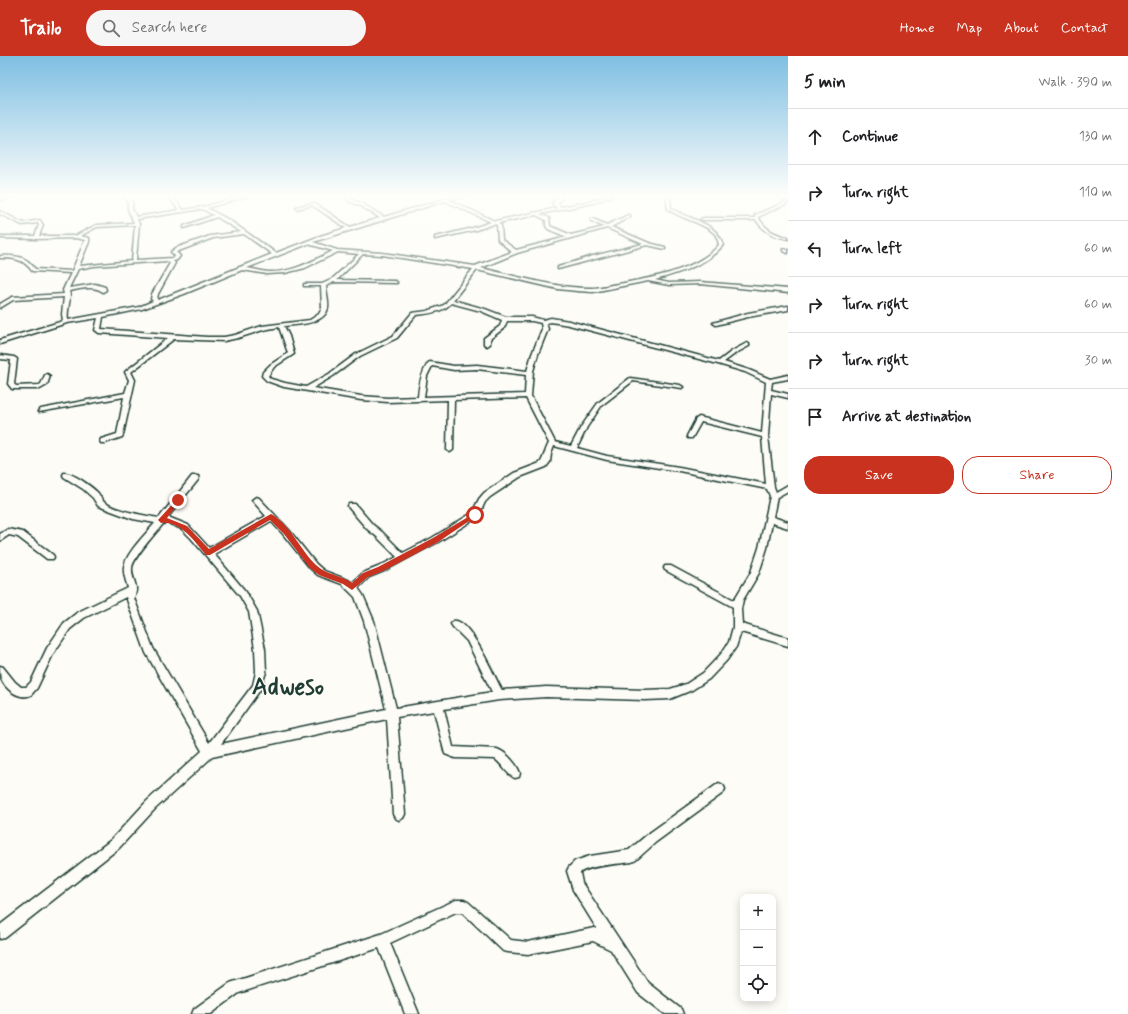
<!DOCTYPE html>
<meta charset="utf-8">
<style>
body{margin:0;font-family:Mynerve,sans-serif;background:#f6f6f6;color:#202124}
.controls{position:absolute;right:12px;bottom:12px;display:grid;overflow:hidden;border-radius:8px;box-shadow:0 2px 10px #0003}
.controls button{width:36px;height:36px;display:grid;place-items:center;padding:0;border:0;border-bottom:1px solid #e0e0e0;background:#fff;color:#202124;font:20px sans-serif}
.stop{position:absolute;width:12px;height:12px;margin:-9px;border:3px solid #c8321e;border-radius:50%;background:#fff}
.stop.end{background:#c8321e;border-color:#fff;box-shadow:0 1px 4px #0008}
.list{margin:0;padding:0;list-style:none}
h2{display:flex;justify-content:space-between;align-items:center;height:52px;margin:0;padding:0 16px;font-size:17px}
h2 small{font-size:13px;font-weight:400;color:#757577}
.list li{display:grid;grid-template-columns:26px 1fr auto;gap:12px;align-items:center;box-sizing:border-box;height:56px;padding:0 16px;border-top:1px solid #e0e0e0}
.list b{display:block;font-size:15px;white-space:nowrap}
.list em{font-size:13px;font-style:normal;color:#757577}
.actions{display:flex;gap:8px;padding:12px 16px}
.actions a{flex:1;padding:9px 0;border:1px solid #c8321e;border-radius:16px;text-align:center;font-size:14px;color:#c8321e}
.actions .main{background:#c8321e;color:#fff}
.icon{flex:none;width:22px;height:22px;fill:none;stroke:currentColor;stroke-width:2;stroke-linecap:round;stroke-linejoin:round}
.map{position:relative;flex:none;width:788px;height:958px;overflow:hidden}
header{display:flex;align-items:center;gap:24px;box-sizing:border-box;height:56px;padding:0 20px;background:#c8321e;color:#fff}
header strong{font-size:19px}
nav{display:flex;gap:22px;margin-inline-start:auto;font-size:14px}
.search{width:280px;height:36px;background:#f6f6f6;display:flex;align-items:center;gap:10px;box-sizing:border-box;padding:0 14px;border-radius:22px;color:#757577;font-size:15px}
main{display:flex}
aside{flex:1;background:#fff}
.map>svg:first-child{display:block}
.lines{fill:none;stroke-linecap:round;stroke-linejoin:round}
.minor-casing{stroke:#1f3d34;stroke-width:3}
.minor{fill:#fdfcf7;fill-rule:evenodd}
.route{fill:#c8321e}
.labels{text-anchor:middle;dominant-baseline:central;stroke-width:3;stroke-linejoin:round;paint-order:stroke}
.near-district-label{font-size:24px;font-weight:bold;fill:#1f3d34;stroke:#fdfcf7}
</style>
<header>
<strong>Trailo</strong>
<div class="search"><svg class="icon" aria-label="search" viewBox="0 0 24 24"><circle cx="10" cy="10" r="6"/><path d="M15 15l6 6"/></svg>Search here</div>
<nav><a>Home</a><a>Map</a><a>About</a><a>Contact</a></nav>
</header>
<main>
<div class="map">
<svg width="788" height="958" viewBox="0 0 788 958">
<rect width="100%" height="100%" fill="#fdfcf7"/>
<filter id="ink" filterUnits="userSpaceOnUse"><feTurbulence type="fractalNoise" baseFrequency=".025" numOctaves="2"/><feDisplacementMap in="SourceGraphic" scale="8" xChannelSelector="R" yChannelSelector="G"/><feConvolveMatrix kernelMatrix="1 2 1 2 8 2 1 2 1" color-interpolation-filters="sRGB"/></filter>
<g filter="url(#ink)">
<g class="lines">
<g class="minor-casing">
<g id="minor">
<polygon points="11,140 19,140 0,144 0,142"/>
<path d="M123,140h4l5,5v8l4,8 43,-7 -11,-14h4l11,14 20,-3 39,-11h6l-41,12 22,12 47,33 44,-17 26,-8 -34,-23 -15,4 -1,-2 18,-4 36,24 30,-9 -19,-12 -12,-5 -5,-5h4l3,3 12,5 21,13 60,-18 24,-3 -19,4 46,21 62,-13 -5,-5 6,-5 1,-2h4l-2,4 -4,3 4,4 30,-6 16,-5h5l-19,7 -53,11 9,4 1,8 2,1 19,8 33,-8 -13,-6v-2h2l14,6 21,-10h2v2l-19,10 38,16 16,4v2l-18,-4 -89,24v-2l35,-11 50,-12 -36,-16 -90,25 -36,15c36,8 73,20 110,20 9,0 19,-3 27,-4 33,-6 78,-13 101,-39 -1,-4 -2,-9 -5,-12 -10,-10 -33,-14 -46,-24l-2,-13h4l1,12c17,12 47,14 52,37 -16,20 -44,28 -68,35l14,3 31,-1 88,7v4l-88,-9 -31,1 -21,-4 -55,11 -16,-1 -19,-2 -81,-19 -24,30 32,9 21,8h26l11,3 8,-2 18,3 150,40 13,-10 15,-8 2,1v2l-13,7 -12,9 25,8 21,9 18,-4v4l-16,3 -1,8 17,4v4l-17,-4 -3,42 6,51 2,5 12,-7v6l-11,6 -4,20 15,5v6l-16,-5 -5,25 -8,25 -16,27 -2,9 1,15 46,14v8l-47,-14 -5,15 -9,13 -18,19 -17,11 -22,9 -25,1 -99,-3 -47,3 -55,9 9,38 44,2c10,4 19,14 23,24l-1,4 -4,1c-8,-3 -12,-13 -20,-19l-40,-1 -10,-4 -11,-43 -37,6 8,97 -2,4 -4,2 -4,-2 -2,-4 -6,-95 -175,38 -57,52 -36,39 -114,90 -5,1v-14l111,-85 36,-39 55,-50 -56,-98 -20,-56 -42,21 -14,11 -17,25 -16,34 -6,7c-11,5 -26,-5 -30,-17 -1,-3 -1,-9 -1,-12l3,1 12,15 6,5h5l5,-5 16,-34 17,-25 14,-11 50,-24c-2,-7 -5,-14 -4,-21 2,-14 22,-33 31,-44l-22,-4 -35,-13 -5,-8 -10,-9 -19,-12 -1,-2 1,-2c8,-1 28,14 34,20 2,3 3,6 5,8 8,9 44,15 56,17l33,-42h6l1,2 -1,2 -30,37 20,8 21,23 57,-32 -14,-16 4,-3 3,1 30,32 27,34 8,7 24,9 4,3 11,-10 15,-6 19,-10 -21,-21 -9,-7 -18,-21 -1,-2 1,-2h6l18,21 9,7 21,21 29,-15 40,-25 7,-14 5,-6 30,-20 26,-10c3,-3 6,-15 9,-20l-23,-45 -72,2 -1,50 -3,2 -3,-2 1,-50 -60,2 -27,-2 -77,-13 -17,-6 -5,-5 1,-4 7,-7 18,-12 -9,-26 -16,3 -25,8 -14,3 -50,-2 -43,33 4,8 -12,55 -1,2 -17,6h-4l-1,-2 1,-2 16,-5 7,-37 -85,15 -1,-1 3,-2 84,-16 4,-13 -4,-8 1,-1 42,-33 -69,-5 -4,-3 3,-12 -31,5 -67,21v-4l63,-19 -1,-7 2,-17 -51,3 -13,8v-4l12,-7 52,-3 -1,-4 8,-17 -39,-2c-8,-12 -18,-13 -32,-13v-2c14,-1 27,0 35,13l37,2 13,-31 -9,-2 -40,1 -36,-1v-2h35l4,-11 -1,-2 -16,2 -22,-11v-3l23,12 17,-3 3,5 -4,11h36l21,-11 38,-2 -6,-14v-8zM445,145l46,21 -18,6 -38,9v2l41,-9 18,-6 3,1 1,15 14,12 -37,14 -93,-13 -45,-3 -24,-8zM202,153l12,6 -30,11v2l33,-11 24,15 -31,4 -34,12 -5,4 4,4 -1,2 -38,2 3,-36 -2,-5zM536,159l10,5v6l2,3 19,8 -51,13 -14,-10 -1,-15 -3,-2zM135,169l-3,36 -53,5 10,-24v-4l-9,-2 17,-9zM244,178l28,20 -114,46 -1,-1 1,-5 17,-31 -2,-2 4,-1 3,-4 -4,-4 37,-14zM308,188l25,7c-21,10 -41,22 -65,21 -7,-1 -14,-3 -21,-4zM338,196l21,2 -28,26 -9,4h-18v2h17l1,22 -3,6 -9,6 -48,6 -27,9 -11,2h-17l-106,-8 2,-12 39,-8 42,-15 58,-24 25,4 18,-1 20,-5zM363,198l19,1 91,14 -29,36 -17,6 -15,2 -19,23 -37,18 -27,20 -23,13 -21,-4 -14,-4 -3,-3 6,-9 20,-13 -5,-18 -5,-10c13,-1 41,-2 44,-18 1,-7 -2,-16 -2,-22l8,-4 63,1v-1l-2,-1 -58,-1zM167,205l3,2 -18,31 -1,5 2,2 -14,6 -71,13c-2,-10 4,-21 1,-29 12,-2 24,-6 34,1l3,-2 -1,-3 -10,-3 -26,4 9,-19 16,-3zM451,247l30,8 21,9 -2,6 -16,12v6l3,2 3,-2v-5l14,-11 3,-7h25l9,2 1,6 -10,25 -5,17 -50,-6 -23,1 -24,-4 -2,1c-7,11 -9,21 -10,34l-30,1 -27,-2 -48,-8 20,-12 27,-20 37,-18 19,-23c11,-1 28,-3 35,-12zM551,266l18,3 149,39 27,8 21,10 -4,51 -63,-16 -3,2 -9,17 1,2h4l9,-16 61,15 4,47 -87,-17 -72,-11 -30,-8 10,-21 15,-22 31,-24 49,7 1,-1 -3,-2 -50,-7 -32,25 -17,24 -10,19 -16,-4 -24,-46 2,-25 5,-17 10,-25 -2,-6zM432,310l22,4 23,-1 49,6 -1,19 -101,3 3,-21zM554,390l53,14 72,11 88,18 3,7 -11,52 -8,24 -17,28 -63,-34h-6l-1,2 1,2 68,37v20l-4,15 -8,12 -18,19 -17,11 -16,5 -25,1 -99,-3 -44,3c-7,-12 -33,-74 -49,-69l-2,3 2,3 14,14 25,51 -96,16 -22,-87 -11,-26 -5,-7 11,-11 15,-6 54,-29 40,-25 7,-15 5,-5 30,-20 26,-10 4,-5 1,-8zM271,465l12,13 27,34 8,7 24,9 13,13 9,24 22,88 -165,35 39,-54 6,-18 -1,-23 -8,-38 -11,-19 -32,-38zM168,467l14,6 9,9 49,58 9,16 6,37 1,23 -3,13 -44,58 -56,-95 -19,-50c6,-14 -3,-17 -2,-30 1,-11 24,-35 31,-44z"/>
<polygon points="774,140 788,142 788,144 775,141"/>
<path d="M788,145v2l-30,14c6,11 17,18 30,20v2c-14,-2 -24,-7 -32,-19h-53l-2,-1 2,-1h52v-3z"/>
<polygon points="783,193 788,194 788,197 783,195"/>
<polygon points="788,250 788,254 748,261 716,269 713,267 748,257"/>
<polygon points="0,299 14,301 17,303 14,328 16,330 39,329 41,328 45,319 47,318 50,320 47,329 40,333 12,333 8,328 11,304 0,303"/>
<polygon points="8,473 23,476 53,499 54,501 53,503 47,503 18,481 9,479 0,485 0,478"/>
<path d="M719,727l4,2 2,4 -2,4 -67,49 -20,18 -4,2c-12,2 -44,3 -52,11l2,10 66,100 33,26 2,5h-18l-27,-21 -27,-43 -18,-9 -65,13 -20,-2 -5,-1 -41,-39h-6l-66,31 29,71h-14l-26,-66 -140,45 -28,21h-19l2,-5 36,-26 151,-49 75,-34h8l4,2 43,38 17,2 66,-14 3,1 -24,-39 -6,-19 2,-4 6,-6 15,-5 39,-6 19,-16z"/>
</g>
</g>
<use href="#minor" class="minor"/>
</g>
</g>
<linearGradient id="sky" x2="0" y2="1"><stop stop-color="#7ebfe2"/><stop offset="0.51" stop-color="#fefefb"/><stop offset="1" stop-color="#fefefb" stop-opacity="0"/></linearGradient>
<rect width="788" height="274" fill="url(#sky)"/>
<path class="route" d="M178,442l3,2 -14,18 20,8 22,23 62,-35c17,8 31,38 45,51 10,10 25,10 36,18l11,-10 15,-6 55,-29 40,-24h4l1,1 -40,27 -55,29 -15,6 -16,13 -9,-6 -24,-9 -9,-7 -26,-34 -14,-14 -60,35h-4c-12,-14 -25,-34 -45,-32l-3,-3z"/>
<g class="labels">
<g class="near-district-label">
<text x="288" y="631">Adweso</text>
</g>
</g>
</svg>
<div class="controls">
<button>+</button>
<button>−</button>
<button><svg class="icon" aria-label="locate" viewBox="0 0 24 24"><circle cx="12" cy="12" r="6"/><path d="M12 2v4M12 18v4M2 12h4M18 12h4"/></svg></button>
</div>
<div class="stop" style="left:475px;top:459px"></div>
<div class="stop end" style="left:178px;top:444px"></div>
</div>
<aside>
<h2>5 min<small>Walk · 390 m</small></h2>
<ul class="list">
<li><svg class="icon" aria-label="ahead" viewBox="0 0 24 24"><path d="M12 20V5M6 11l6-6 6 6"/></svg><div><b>Continue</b></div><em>130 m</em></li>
<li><svg class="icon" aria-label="right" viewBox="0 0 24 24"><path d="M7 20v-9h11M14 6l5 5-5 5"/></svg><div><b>Turn right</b></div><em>110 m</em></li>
<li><svg class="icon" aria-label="left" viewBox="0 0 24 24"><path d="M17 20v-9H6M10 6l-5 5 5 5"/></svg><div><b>Turn left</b></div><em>60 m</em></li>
<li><svg class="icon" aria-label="right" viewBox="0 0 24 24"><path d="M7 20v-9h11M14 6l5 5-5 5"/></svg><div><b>Turn right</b></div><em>60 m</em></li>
<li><svg class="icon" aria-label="right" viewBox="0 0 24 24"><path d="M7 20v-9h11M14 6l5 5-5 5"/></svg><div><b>Turn right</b></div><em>30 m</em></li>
<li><svg class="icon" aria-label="arrive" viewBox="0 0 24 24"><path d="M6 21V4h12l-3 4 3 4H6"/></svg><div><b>Arrive at destination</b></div></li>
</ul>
<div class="actions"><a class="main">Save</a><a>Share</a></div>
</aside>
</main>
